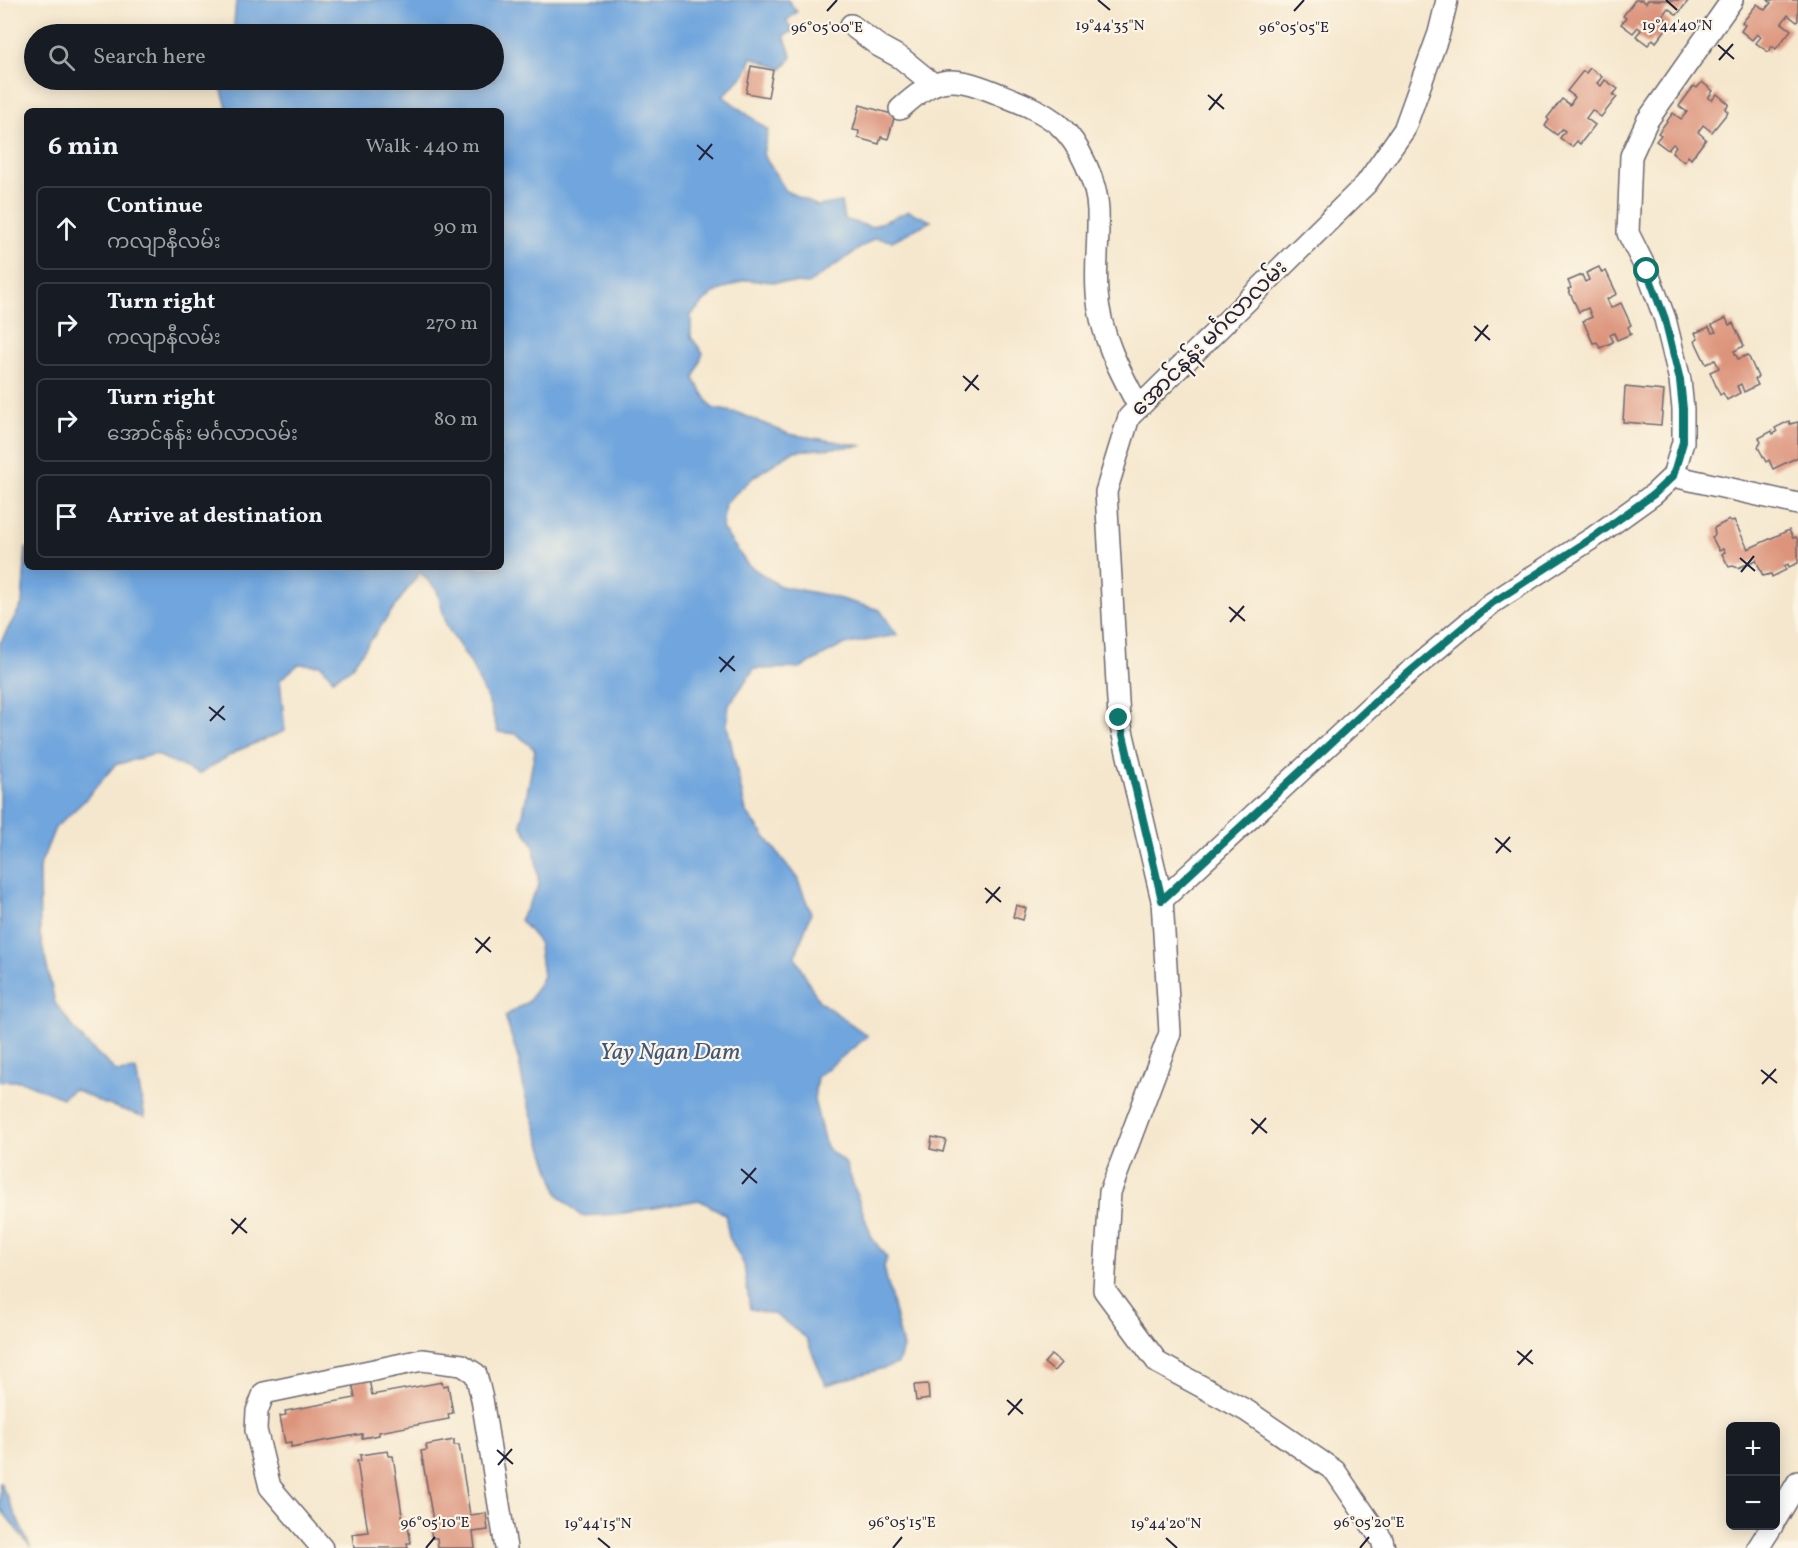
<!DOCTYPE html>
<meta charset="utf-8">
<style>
body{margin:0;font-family:Vollkorn,"Noto Sans Myanmar",serif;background:#20242c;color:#f1f3f6}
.controls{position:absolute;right:18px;bottom:18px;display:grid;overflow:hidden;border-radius:9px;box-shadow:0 3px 15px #0003}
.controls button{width:54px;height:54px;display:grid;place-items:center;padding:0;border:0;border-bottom:2px solid #363941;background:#171b24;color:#f1f3f6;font:30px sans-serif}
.stop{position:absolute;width:18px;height:18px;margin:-14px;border:4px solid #0f766e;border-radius:50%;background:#fff}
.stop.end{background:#0f766e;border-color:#fff;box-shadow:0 2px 6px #0008}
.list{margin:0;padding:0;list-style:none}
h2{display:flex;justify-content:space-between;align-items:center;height:78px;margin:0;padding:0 24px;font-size:26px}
h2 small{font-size:20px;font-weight:400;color:#9ea1a6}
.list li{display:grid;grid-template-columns:39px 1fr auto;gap:18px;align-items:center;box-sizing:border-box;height:84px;margin:0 12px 12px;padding:0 12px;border:2px solid #363941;border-radius:9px}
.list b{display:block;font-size:22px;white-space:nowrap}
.list p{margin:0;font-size:20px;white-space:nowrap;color:#9ea1a6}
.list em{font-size:20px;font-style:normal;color:#9ea1a6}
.icon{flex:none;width:33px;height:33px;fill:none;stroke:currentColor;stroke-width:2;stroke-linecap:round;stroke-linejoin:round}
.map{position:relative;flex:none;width:1798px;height:1548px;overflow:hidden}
.search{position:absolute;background:#171b24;box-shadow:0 3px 15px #0003;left:24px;top:24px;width:480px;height:66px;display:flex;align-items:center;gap:15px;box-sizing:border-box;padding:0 21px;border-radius:33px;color:#9ea1a6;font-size:22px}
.panel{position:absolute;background:#171b24;box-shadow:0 3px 15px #0003;left:24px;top:108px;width:480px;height:462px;border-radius:9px}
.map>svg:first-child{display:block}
.water{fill:#70a5dd;stroke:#49648c;stroke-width:1.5}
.building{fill:#dd947d}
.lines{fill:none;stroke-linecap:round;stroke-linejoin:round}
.minor-casing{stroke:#6c676e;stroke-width:24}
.minor{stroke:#fff;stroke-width:21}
.route{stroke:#0f766e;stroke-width:8}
.ticks{fill:none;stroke:#22223b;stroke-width:2}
.labels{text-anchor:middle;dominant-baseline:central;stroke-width:4.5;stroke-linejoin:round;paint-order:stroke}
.street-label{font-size:22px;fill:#22223b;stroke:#fcf5e5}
.water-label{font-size:24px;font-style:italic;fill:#41567c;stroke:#fcf5e5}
.ticks-label{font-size:15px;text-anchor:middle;fill:#22223b;stroke:#fcf5e5;stroke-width:4.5;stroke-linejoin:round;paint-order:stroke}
</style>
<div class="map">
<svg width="1798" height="1548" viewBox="0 0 1798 1548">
<rect width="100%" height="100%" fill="#fcf5e5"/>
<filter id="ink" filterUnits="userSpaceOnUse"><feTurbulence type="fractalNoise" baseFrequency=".0167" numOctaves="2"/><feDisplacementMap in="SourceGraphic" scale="12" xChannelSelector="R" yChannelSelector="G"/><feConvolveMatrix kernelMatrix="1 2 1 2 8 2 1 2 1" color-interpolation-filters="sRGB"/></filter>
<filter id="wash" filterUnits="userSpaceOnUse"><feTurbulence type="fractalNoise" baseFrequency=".008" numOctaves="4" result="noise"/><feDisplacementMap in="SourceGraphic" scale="24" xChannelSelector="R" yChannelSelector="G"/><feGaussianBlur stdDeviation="1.35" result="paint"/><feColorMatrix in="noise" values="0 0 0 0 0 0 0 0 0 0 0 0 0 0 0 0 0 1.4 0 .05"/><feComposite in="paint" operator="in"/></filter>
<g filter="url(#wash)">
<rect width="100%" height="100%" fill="#f5e7cd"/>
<g class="water">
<polygon points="236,0 788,0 797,12 786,21 793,31 784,36 792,57 782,69 752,57 746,73 723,96 768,130 763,154 786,191 818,206 841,202 844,219 871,227 909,211 931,221 892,241 875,238 808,284 744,280 712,294 691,315 691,337 703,353 694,379 712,408 738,413 789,434 863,446 793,451 755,476 725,503 722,528 747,564 780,586 826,595 880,610 897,635 843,645 800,668 754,669 729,705 727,725 746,812 797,878 811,913 795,957 819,1001 868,1036 817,1077 814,1100 826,1147 846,1164 872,1238 887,1258 884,1267 903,1348 898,1364 826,1385 806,1338 776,1315 750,1309 744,1265 729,1237 725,1214 699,1200 619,1214 581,1216 558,1194 525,1095 519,1061 505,1016 529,1001 543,976 538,941 520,920 539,885 534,845 521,825 535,750 517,734 498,732 489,703 470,662 447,627 437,590 420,572 350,669 333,679 321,665 299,664 280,680 285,731 239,750 199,774 155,754 115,765 83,802 55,828 39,868 40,935 55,1003 83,1040 117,1072 136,1070 145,1117 102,1103 74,1089 62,1098 21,1081 0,1081 0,643 22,604 26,549 27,547 27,567 501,567 501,111 228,111 219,80 494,80 494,34 233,34"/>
<polygon points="0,1482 31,1548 0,1508"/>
</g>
<g id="blocks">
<g class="building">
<polygon points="1635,0 1642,0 1646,3 1648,0 1689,0 1677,15 1668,8 1662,16 1671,23 1656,42 1653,39 1648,45 1636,36 1641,30 1638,27 1633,33 1621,24 1626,18 1623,16"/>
<polygon points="1768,0 1798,0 1798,20 1797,22 1788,15 1782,23 1791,30 1776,49 1772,46 1768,52 1756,43 1761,37 1757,34 1752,40 1741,31 1745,25 1742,23 1757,4 1765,10 1771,3"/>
<polygon points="751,66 773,70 768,97 746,93"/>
<polygon points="1590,68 1602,77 1597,83 1601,86 1605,80 1618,89 1613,95 1617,97 1601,117 1592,110 1586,118 1595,125 1580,144 1577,141 1572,147 1560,138 1565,131 1562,129 1557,135 1545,126 1549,120 1547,118 1562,99 1570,105 1575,97 1567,91 1583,71 1586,73"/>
<polygon points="1702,82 1713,91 1708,98 1712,100 1717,94 1729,104 1725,109 1728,112 1712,132 1703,125 1698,132 1706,139 1691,159 1688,156 1684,162 1672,152 1676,146 1673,144 1668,150 1656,141 1661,135 1658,133 1673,113 1681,119 1687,112 1679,106 1694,86 1697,88"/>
<polygon points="860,105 895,115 888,139 881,137 879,144 858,138 859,131 853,130"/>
<polygon points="1599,267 1602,273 1606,271 1617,294 1607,299 1611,308 1621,303 1631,325 1628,327 1631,334 1617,340 1614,333 1610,335 1613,342 1600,348 1597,342 1593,343 1583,321 1592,317 1588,308 1579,312 1568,289 1571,288 1568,281 1582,275 1585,282 1589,280 1586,273"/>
<polygon points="1726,318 1729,325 1733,323 1744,346 1734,351 1738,359 1748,355 1758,377 1755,379 1758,385 1744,392 1741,384 1737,386 1740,393 1727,400 1723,393 1720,395 1710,372 1719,368 1715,360 1706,364 1695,341 1698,339 1695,333 1709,327 1712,333 1716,332 1712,325"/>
<polygon points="1625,387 1664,391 1661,425 1623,422"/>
<polygon points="1789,421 1790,424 1798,422 1798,457 1773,469 1769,460 1766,462 1758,447 1761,442 1759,438 1772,431 1773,434 1777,432 1775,428"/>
<polygon points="1729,520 1730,522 1734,520 1748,549 1789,530 1793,538 1796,537 1798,541 1798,563 1789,567 1788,564 1784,566 1786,570 1772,577 1771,574 1763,576 1756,560 1738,568 1733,566 1729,567 1722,554 1725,552 1723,549 1719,551 1712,537 1715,535 1714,528"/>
<polygon points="1016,905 1026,908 1023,920 1013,917"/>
<polygon points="932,1137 946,1140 943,1152 930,1149"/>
<polygon points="1051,1355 1061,1363 1054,1371 1044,1363"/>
<polygon points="369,1379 372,1395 442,1382 443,1386 448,1385 453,1413 448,1414 449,1419 379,1432 379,1435 362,1438 362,1434 291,1447 291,1442 285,1443 280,1416 286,1415 285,1411 355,1398 352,1382"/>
<polygon points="928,1384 929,1399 916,1401 914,1385"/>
<polygon points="454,1440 454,1445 459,1445 470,1515 486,1513 488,1530 473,1532 475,1548 438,1548 437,1538 432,1538 429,1522 433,1521 421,1451 427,1450 426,1445"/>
<polygon points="388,1451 389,1456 393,1456 404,1527 408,1526 411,1543 407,1543 408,1548 354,1548 352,1534 368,1532 357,1461 361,1461 360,1455"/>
</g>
</g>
</g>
<g filter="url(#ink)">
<use href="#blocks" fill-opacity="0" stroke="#6c676e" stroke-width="1.5"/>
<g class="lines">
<g class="minor-casing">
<g id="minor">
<polyline points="851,25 879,46 901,58 933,84"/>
<path d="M900,109c36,-32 48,-35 94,-17 22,9 46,17 65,33 21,19 38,58 39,85 1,28 -3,55 -1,83 3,42 22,77 42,114"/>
<polyline points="1673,476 1798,504"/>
<polyline points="1162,900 1388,690 1492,603 1594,537 1654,494 1673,476 1683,442 1683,409 1680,380 1665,319 1647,271 1628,233 1631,156 1647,121 1732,0"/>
<polyline points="1776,1519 1798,1482"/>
<polyline points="322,1548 270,1487 256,1430 257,1411 264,1393 422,1360 462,1365 476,1374 482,1399 506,1548"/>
<polyline points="1384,1548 1382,1540 1335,1471 1247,1411 1158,1363 1104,1290 1110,1192 1170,1033 1162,900 1119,718 1106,492 1129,417 1366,184 1404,130 1439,33 1447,0"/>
<polyline points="1758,1548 1772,1526"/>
</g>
</g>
<use href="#minor" class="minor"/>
</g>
</g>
<g class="lines" filter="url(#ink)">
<polyline class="route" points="1119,718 1162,900 1388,690 1492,603 1594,537 1654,494 1673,476 1683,442 1683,409 1680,380 1665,319 1647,271"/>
</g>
<path class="ticks" d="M1098,0l12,10M1666,0l11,10M827,11l10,-11M1294,11l10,-11M1718,45l16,14M1719,60l14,-16M1208,95l16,14M1209,110l13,-16M697,145l16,14M699,160l13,-16M1474,326l16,14M1475,341l13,-16M963,376l16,14M965,391l13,-16M1740,558l15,13M1741,572l13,-16M1229,607l16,14M1230,622l14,-16M719,657l16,14M720,672l14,-16M209,707l16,13M210,721l14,-15M1495,838l16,14M1496,853l14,-16M985,888l16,14M986,903l14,-16M475,938l16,14M476,953l14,-16M1761,1070l16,13M1762,1084l14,-15M1251,1119l16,14M1252,1134l14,-16M741,1169l16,14M742,1184l14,-16M231,1219l16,14M232,1234l14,-16M1517,1351l16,13M1518,1365l14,-15M1007,1400l16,14M1008,1415l14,-16M497,1450l16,14M498,1465l14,-16M598,1538l12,10M1166,1538l11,10M426,1548l9,-11M893,1548l9,-11M1360,1548l9,-11"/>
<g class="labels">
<g class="street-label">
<text transform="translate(1210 339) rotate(-45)">အောင်နန်း မင်္ဂလာလမ်း</text>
</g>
<g class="water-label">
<text x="670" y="1053">Yay Ngan Dam</text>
</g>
</g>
<g class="ticks-label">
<text x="1677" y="30">19°44'40"N</text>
<text x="1110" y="30">19°44'35"N</text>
<text x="827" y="32">96°05'00"E</text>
<text x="1294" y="32">96°05'05"E</text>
<text x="435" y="1527">96°05'10"E</text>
<text x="902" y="1527">96°05'15"E</text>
<text x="1369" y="1527">96°05'20"E</text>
<text x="598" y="1528">19°44'15"N</text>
<text x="1166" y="1528">19°44'20"N</text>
</g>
</svg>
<div class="controls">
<button>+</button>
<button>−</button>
</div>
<div class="stop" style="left:1647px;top:271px"></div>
<div class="stop end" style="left:1119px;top:718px"></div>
<div class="search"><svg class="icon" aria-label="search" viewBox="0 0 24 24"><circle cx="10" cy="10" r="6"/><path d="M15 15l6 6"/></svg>Search here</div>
<section class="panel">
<h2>6 min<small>Walk · 440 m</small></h2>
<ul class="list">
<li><svg class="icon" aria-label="ahead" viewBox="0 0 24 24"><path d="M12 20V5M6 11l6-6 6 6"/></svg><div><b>Continue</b><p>ကလျာနီလမ်း</p></div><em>90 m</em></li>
<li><svg class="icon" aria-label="right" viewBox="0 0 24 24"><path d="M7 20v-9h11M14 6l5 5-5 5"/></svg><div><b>Turn right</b><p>ကလျာနီလမ်း</p></div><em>270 m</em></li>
<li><svg class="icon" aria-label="right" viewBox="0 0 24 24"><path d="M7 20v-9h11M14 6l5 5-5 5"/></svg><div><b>Turn right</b><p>အောင်နန်း မင်္ဂလာလမ်း</p></div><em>80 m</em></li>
<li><svg class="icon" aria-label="arrive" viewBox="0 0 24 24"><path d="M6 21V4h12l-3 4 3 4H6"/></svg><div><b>Arrive at destination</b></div></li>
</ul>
</section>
</div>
